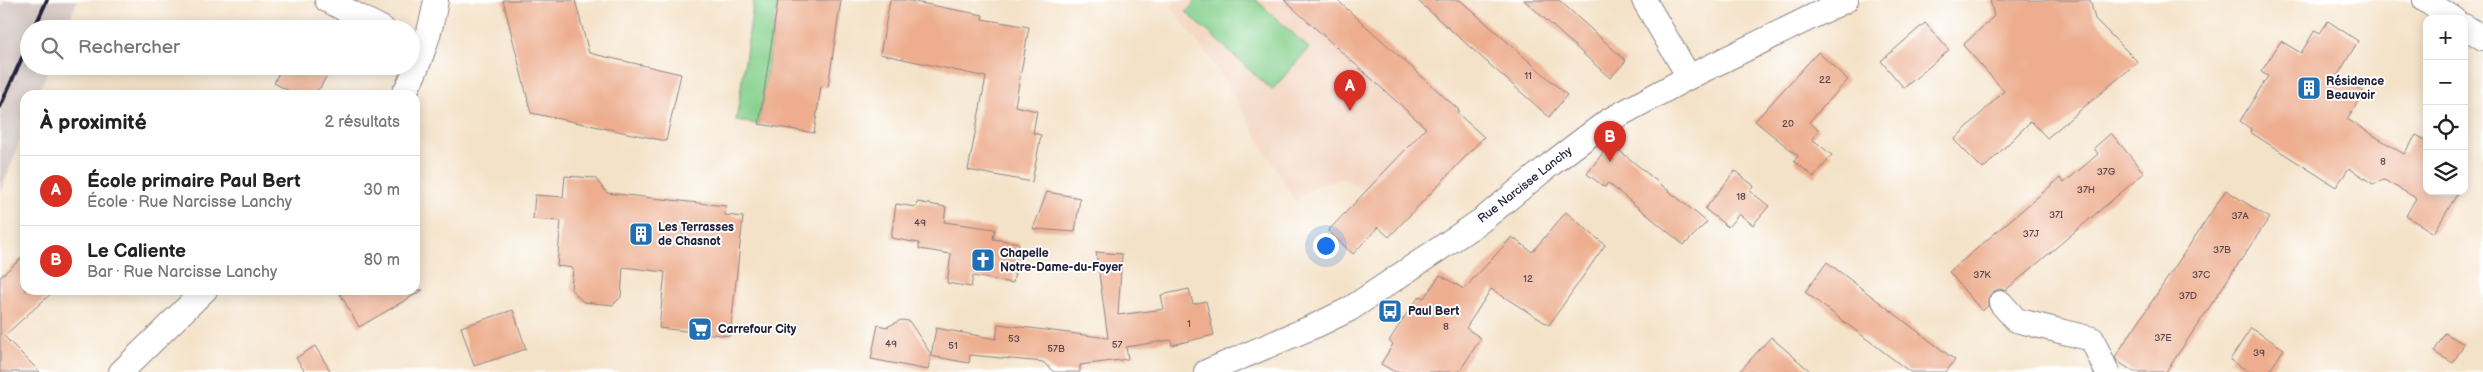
<!DOCTYPE html>
<html lang="fr">
<meta charset="utf-8">
<style>
body{margin:0;font-family:"Balsamiq Sans",sans-serif;background:#f6f6f6;color:#222}
.controls{position:absolute;right:15px;top:15px;display:grid;overflow:hidden;border-radius:10px;box-shadow:0 2px 12px #0003}
.controls button{width:45px;height:45px;display:grid;place-items:center;padding:0;border:0;border-bottom:1px solid #e0e0e0;background:#fff;color:#222;font:25px sans-serif}
.you{position:absolute;left:1325px;top:245px;width:18px;height:18px;margin:-12px;border:4px solid #fff;border-radius:50%;background:#1a73e8;box-shadow:0 0 0 8px #1a73e833}
.badge{display:grid;place-items:center;width:32px;height:32px;border-radius:50%;background:#d93025;color:#fff;font-size:16px;font-weight:700}
.pin{position:absolute;translate:-50% -41px;filter:drop-shadow(0 1px 2px #0008)}
.pin::after{content:'';position:absolute;top:26px;width:18px;height:15px;background:inherit;clip-path:polygon(0 0,100% 0,50% 100%)}
.list{margin:0;padding:0;list-style:none}
h2{display:flex;justify-content:space-between;align-items:center;height:65px;margin:0;padding:0 20px;font-size:21px}
h2 small{font-size:16px;font-weight:400;color:#767676}
.list li{display:grid;grid-template-columns:32px 1fr auto;gap:15px;align-items:center;box-sizing:border-box;height:70px;padding:0 20px;border-top:1px solid #e0e0e0}
.list b{display:block;font-size:19px;white-space:nowrap}
.list p{margin:0;font-size:16px;white-space:nowrap;color:#767676}
.list em{font-size:16px;font-style:normal;color:#767676}
.icon{flex:none;width:28px;height:28px;fill:none;stroke:currentColor;stroke-width:2;stroke-linecap:round;stroke-linejoin:round}
.map{position:relative;flex:none;width:2483px;height:372px;overflow:hidden}
.search{position:absolute;background:#fff;box-shadow:0 2px 12px #0003;left:20px;top:20px;width:400px;height:55px;display:flex;align-items:center;gap:12px;box-sizing:border-box;padding:0 18px;border-radius:28px;color:#767676;font-size:19px}
.panel{position:absolute;background:#fff;box-shadow:0 2px 12px #0003;left:20px;top:90px;width:400px;height:205px;border-radius:15px}
.map>svg:first-child{display:block}
.built{fill:#f3d4bf}
.industrial{fill:#cfc0bb}
.green{fill:#85d08d;stroke:#547964}
.building{fill:#edad8e}
.lines{fill:none;stroke-linecap:round;stroke-linejoin:round}
.street-casing{stroke:#8b8282;stroke-width:26}
.street{stroke:#fff;stroke-width:24}
.rail{stroke:#22223b;stroke-width:4}
.labels{text-anchor:middle;dominant-baseline:central;stroke-width:4;stroke-linejoin:round;paint-order:stroke}
.number-label{font-size:10px;fill:#554550}
.poi-label{font-size:12px;font-weight:bold;fill:#22223b;stroke:#fff;text-anchor:start}
.street-label{font-size:12px;fill:#22223b;stroke:#fff}
</style>
<div class="map">
<svg width="2483" height="372" viewBox="0 0 2483 372">
<rect width="100%" height="100%" fill="#fff"/>
<filter id="ink" filterUnits="userSpaceOnUse"><feTurbulence type="fractalNoise" baseFrequency=".02" numOctaves="2"/><feDisplacementMap in="SourceGraphic" scale="10" xChannelSelector="R" yChannelSelector="G"/><feConvolveMatrix kernelMatrix="1 2 1 2 8 2 1 2 1" color-interpolation-filters="sRGB"/></filter>
<filter id="wash" filterUnits="userSpaceOnUse"><feTurbulence type="fractalNoise" baseFrequency=".0096" numOctaves="4" result="noise"/><feDisplacementMap in="SourceGraphic" scale="20" xChannelSelector="R" yChannelSelector="G"/><feGaussianBlur stdDeviation="1.12" result="paint"/><feColorMatrix in="noise" values="0 0 0 0 0 0 0 0 0 0 0 0 0 0 0 0 0 1.4 0 .05"/><feComposite in="paint" operator="in"/></filter>
<g filter="url(#wash)">
<rect width="100%" height="100%" fill="#f4e2c8"/>
<polygon class="built" points="1176,0 1337,0 1459,110 1457,113 1484,137 1401,224 1365,191 1344,178 1322,183 1295,201 1219,71 1171,7"/>
<polygon class="industrial" points="5,0 78,0 65,29 29,29 29,66 49,66 38,95 25,95 25,129 0,193 0,9"/>
<g class="green">
<polygon points="754,0 778,0 759,124 736,121"/>
<polygon points="1197,0 1256,0 1309,48 1272,90 1186,12"/>
</g>
<g id="blocks">
<g class="building">
<polygon points="503,0 575,0 589,53 681,74 666,141 531,113"/>
<polygon points="778,0 841,0 828,87 821,86 814,133 759,124"/>
<polygon points="890,0 904,0 983,15 982,19 1029,27 1015,106 1037,111 1033,133 1041,135 1032,182 968,170 986,77 880,54"/>
<polygon points="1284,0 1337,0 1459,110 1457,113 1484,137 1389,237 1378,227 1353,254 1328,231 1426,128"/>
<polygon points="1417,0 1460,0 1567,95 1549,117"/>
<polygon points="1524,0 1559,0 1626,61 1610,78"/>
<polygon points="1990,0 2090,0 2095,19 2138,62 2047,138 2031,121 1983,169 1954,140 2004,91 1963,45 1994,16"/>
<polygon points="2328,21 2358,41 2338,75 2364,92 2347,119 2404,154 2416,135 2427,141 2427,191 2459,191 2434,233 2406,216 2416,198 2384,180 2373,184 2349,168 2336,187 2250,132 2251,129 2240,121 2268,76 2261,72 2281,41 2301,53 2315,30 2320,33"/>
<polygon points="1925,23 1949,50 1904,88 1881,61"/>
<polygon points="1818,52 1848,80 1809,122 1819,130 1812,139 1832,155 1814,177 1794,161 1798,156 1755,121"/>
<polygon points="282,66 332,66 320,88 307,95 297,95 274,83"/>
<polygon points="2111,133 2144,173 2006,290 1999,289 1992,292 1988,298 1988,306 1982,311 1949,272 2060,178 2064,183 2098,154 2094,148"/>
<polygon points="1610,143 1707,222 1684,245 1608,183 1605,187 1587,174"/>
<polygon points="1735,171 1754,186 1750,191 1769,206 1753,225 1739,214 1728,227 1705,209"/>
<polygon points="565,176 595,178 607,193 726,206 725,215 743,217 730,336 659,328 665,272 623,267 621,297 613,305 583,302 571,289 573,268 557,266 561,221 533,219 535,195 563,197"/>
<polygon points="2226,190 2269,218 2166,372 2134,372 2117,361 2115,357"/>
<polygon points="1047,192 1080,198 1075,232 1033,229"/>
<polygon points="917,202 946,207 944,222 995,229 993,239 1019,243 1013,283 973,276 971,287 947,283 951,254 919,249 919,243 891,238 896,204 916,207"/>
<polygon points="1566,212 1605,245 1549,325 1491,289 1466,328 1481,338 1459,372 1395,372 1381,364 1393,344 1389,341 1409,310 1420,296 1424,298 1440,275 1464,289 1512,237 1532,252"/>
<polygon points="1096,252 1122,254 1118,315 1164,309 1161,295 1189,289 1193,304 1206,301 1214,335 1172,345 1171,340 1126,347 1128,359 1080,365 1080,372 1054,372 1043,362 970,355 969,363 931,356 936,328 996,339 998,324 1108,338"/>
<polygon points="25,255 25,290 55,290 4,336 40,372 0,372 0,277"/>
<polygon points="1827,262 1955,360 1946,372 1910,372 1805,292"/>
<polygon points="338,290 423,290 359,327"/>
<polygon points="513,310 526,349 474,366 461,327"/>
<polygon points="901,320 909,321 931,354 928,370 871,359 878,325 887,327"/>
<polygon points="2251,328 2284,349 2269,372 2249,372 2230,360"/>
<polygon points="2445,333 2464,344 2453,363 2434,352"/>
<polygon points="1771,337 1811,372 1739,372"/>
<polygon points="315,346 331,372 305,372 296,358"/>
</g>
</g>
</g>
<g filter="url(#ink)">
<use href="#blocks" fill-opacity="0" stroke="#8b8282" stroke-width="1"/>
<g class="lines">
<g class="street-casing">
<g id="street">
<polyline points="327,0 383,29"/>
<polyline points="1644,0 1689,77"/>
<polyline points="2425,0 2454,19"/>
<polyline points="2464,26 2483,38"/>
<path d="M403,95c16,-27 28,-64 33,-95"/>
<polyline points="2001,303 2016,320 2092,339 2107,372"/>
<polyline points="121,372 205,290"/>
<polyline points="1206,372 1317,325 1350,309 1482,220 1551,164 1608,121 1689,77 1846,0"/>
</g>
</g>
<use href="#street" class="street"/>
<g class="rail">
<polyline points="34,29 47,0"/>
<polyline points="0,107 29,42"/>
</g>
</g>
</g>
<defs>
<g id="building-square" transform="scale(1.25)"><rect x="-9" y="-9" width="18" height="18" rx="4" fill="#1f6fb2" stroke="#fff"/><path d="M-4-6H4V6H1V3H-1V6H-4ZM-2.5-4.3h1.7v1.8h-1.7ZM.8-4.3h1.7v1.8H.8ZM-2.5-1h1.7V.8h-1.7ZM.8-1h1.7V.8H.8Z" fill="#fff"/></g>
<g id="church-square" transform="scale(1.25)"><rect x="-9" y="-9" width="18" height="18" rx="4" fill="#1f6fb2" stroke="#fff"/><path d="M-1.2-6h2.4v3.5h3.3v2.4h-3.3V6h-2.4V-.1h-3.3v-2.4h3.3Z" fill="#fff"/></g>
<g id="bus-square" transform="scale(1.25)"><rect x="-9" y="-9" width="18" height="18" rx="4" fill="#1f6fb2" stroke="#fff"/><path d="M-5-6H5V4H4V6H2V4H-2V6H-4V4H-5ZM-3.5-4V0h7V-4ZM-3.5 1.2v1.5H-2V1.2ZM2 1.2v1.5H3.5V1.2Z" fill="#fff"/></g>
<g id="supermarket-square" transform="scale(1.25)"><rect x="-9" y="-9" width="18" height="18" rx="4" fill="#1f6fb2" stroke="#fff"/><path d="M-6-5.5h2.5l.6 2H6L4.5 2H-2.5L-4.4-4H-6ZM-1.5 3.2a1.3 1.3 0 1 0 .1 0ZM3 3.2a1.3 1.3 0 1 0 .1 0Z" fill="#fff"/></g>
</defs>
<g fill-rule="evenodd">
<use href="#building-square" x="2309" y="88"/>
<use href="#building-square" x="641" y="234"/>
<use href="#church-square" x="983" y="260"/>
<use href="#bus-square" x="1390" y="311"/>
<use href="#supermarket-square" x="700" y="329"/>
</g>
<g class="labels">
<g class="number-label">
<text x="1528" y="76">11</text>
<text x="1825" y="80">22</text>
<text x="1788" y="124">20</text>
<text x="2383" y="162">8</text>
<text x="2106" y="172">37G</text>
<text x="2086" y="190">37H</text>
<text x="1741" y="197">18</text>
<text x="2056" y="215">37I</text>
<text x="2240" y="216">37A</text>
<text x="920" y="223">49</text>
<text x="2031" y="234">37J</text>
<text x="2222" y="250">37B</text>
<text x="1982" y="275">37K</text>
<text x="2201" y="275">37C</text>
<text x="1528" y="279">12</text>
<text x="2188" y="296">37D</text>
<text x="1189" y="324">1</text>
<text x="1446" y="327">8</text>
<text x="2163" y="338">37E</text>
<text x="1014" y="339">53</text>
<text x="891" y="344">49</text>
<text x="1117" y="345">57</text>
<text x="953" y="346">51</text>
<text x="1056" y="349">57B</text>
<text x="2259" y="353">39</text>
</g>
<g class="poi-label">
<text x="2326" y="81">Résidence<tspan x="2326" dy="14">Beauvoir</tspan></text>
<text x="658" y="227">Les Terrasses<tspan x="658" dy="14">de Chasnot</tspan></text>
<text x="1000" y="253">Chapelle<tspan x="1000" dy="14">Notre-Dame-du-Foyer</tspan></text>
<text x="1408" y="311">Paul Bert</text>
<text x="718" y="329">Carrefour City</text>
</g>
<g class="street-label">
<text transform="translate(1525 185) rotate(-38)">Rue Narcisse Lanchy</text>
</g>
</g>
</svg>
<div class="controls">
<button>+</button>
<button>−</button>
<button><svg class="icon" aria-label="locate" viewBox="0 0 24 24"><circle cx="12" cy="12" r="6"/><path d="M12 2v4M12 18v4M2 12h4M18 12h4"/></svg></button>
<button><svg class="icon" aria-label="layers" viewBox="0 0 24 24"><path d="M12 4l9 5-9 5-9-5zM3 14l9 5 9-5"/></svg></button>
</div>
<div class="you"></div>
<div class="pin badge" style="left:1350px;top:111px">A</div>
<div class="pin badge" style="left:1610px;top:162px">B</div>
<div class="search"><svg class="icon" aria-label="search" viewBox="0 0 24 24"><circle cx="10" cy="10" r="6"/><path d="M15 15l6 6"/></svg>Rechercher</div>
<section class="panel">
<h2>À proximité<small>2 résultats</small></h2>
<ul class="list">
<li><span class="badge">A</span><div><b>École primaire Paul Bert</b><p>École · Rue Narcisse Lanchy</p></div><em>30 m</em></li>
<li><span class="badge">B</span><div><b>Le Caliente</b><p>Bar · Rue Narcisse Lanchy</p></div><em>80 m</em></li>
</ul>
</section>
</div>
